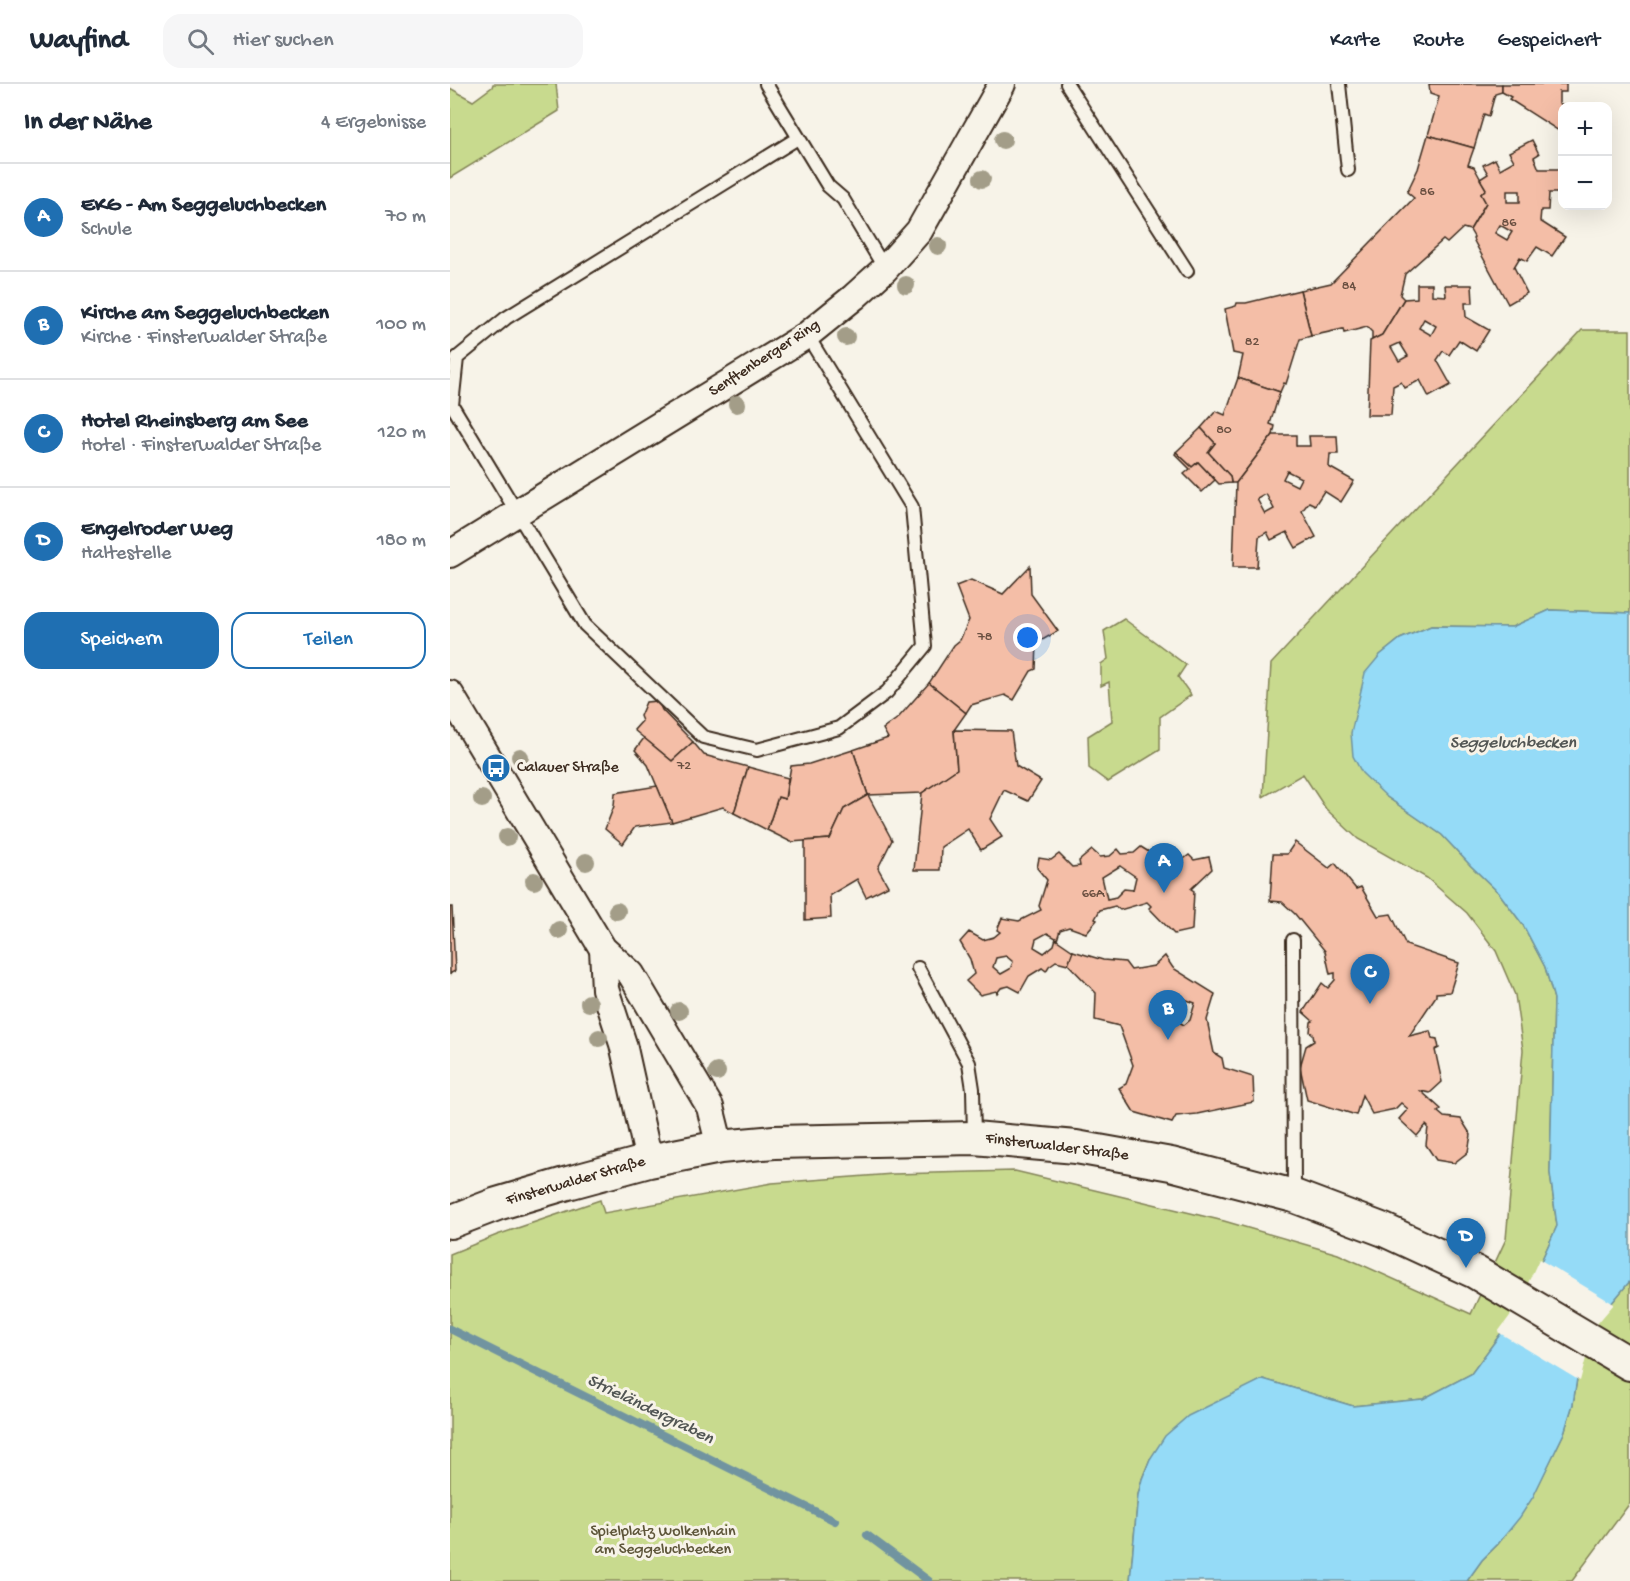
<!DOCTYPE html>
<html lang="de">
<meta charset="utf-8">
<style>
body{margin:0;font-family:"Gochi Hand",sans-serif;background:#f6f6f7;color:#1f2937}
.controls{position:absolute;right:18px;top:18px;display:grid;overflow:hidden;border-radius:12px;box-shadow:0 6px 24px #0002}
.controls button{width:54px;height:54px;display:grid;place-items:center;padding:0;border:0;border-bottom:2px solid #e0e1e3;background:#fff;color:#1f2937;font:30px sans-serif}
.you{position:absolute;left:578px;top:554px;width:21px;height:21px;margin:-15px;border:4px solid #fff;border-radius:50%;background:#1a73e8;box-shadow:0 0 0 9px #1a73e833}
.badge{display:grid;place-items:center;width:39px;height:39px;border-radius:50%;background:#1f6fb2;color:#fff;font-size:20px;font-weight:700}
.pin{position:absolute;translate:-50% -50px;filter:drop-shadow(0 2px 3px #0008)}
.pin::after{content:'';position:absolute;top:32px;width:21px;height:18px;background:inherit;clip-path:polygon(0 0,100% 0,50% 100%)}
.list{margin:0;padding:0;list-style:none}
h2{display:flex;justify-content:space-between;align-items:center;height:78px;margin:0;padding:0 24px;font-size:26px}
h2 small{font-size:20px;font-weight:400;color:#747a83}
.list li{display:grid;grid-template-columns:39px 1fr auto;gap:18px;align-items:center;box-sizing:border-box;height:108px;padding:0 24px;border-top:2px solid #e0e1e3}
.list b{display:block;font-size:22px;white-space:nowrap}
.list p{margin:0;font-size:20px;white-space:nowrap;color:#747a83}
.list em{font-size:20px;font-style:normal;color:#747a83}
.actions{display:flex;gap:12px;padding:18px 24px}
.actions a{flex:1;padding:14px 0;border:2px solid #1f6fb2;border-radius:18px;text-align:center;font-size:21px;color:#1f6fb2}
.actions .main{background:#1f6fb2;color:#fff}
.icon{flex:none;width:33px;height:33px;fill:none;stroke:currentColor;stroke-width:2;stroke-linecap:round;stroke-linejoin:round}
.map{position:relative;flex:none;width:1180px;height:1497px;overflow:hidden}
header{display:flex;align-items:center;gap:36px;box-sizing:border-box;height:84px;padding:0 30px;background:#fff;border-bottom:2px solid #e0e1e3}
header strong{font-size:28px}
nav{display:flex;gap:33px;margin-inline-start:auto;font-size:21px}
.search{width:420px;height:54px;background:#f6f6f7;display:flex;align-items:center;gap:15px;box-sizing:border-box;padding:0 21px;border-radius:18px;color:#747a83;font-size:22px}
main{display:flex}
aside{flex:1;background:#fff}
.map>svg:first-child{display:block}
.green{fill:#c8da8e;stroke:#828256;stroke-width:1.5}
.water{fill:#95dbf7;stroke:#7194a0;stroke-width:1.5}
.pier{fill:#f7f3e8}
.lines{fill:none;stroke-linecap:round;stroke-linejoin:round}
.stream{stroke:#7194a0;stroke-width:8}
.building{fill:#f4bea7;stroke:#3b2a1e;stroke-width:1.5;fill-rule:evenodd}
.service-casing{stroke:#3b2a1e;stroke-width:16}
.minor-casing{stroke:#3b2a1e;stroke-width:30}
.tertiary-casing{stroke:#3b2a1e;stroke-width:36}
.service{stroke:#f7f3e8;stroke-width:12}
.minor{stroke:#f7f3e8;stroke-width:26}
.tertiary{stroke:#f7f3e8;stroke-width:32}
.tree{fill:#a39d88}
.labels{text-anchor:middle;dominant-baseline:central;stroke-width:6;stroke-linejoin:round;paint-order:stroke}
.number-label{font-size:14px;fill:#694f40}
.street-label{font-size:16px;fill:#3b2a1e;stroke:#f7f3e8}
.poi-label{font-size:16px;fill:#3b2a1e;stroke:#f7f3e8;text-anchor:start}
.park-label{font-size:16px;fill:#5e563a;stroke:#f7f3e8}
.water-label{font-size:18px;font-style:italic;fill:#525654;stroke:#f7f3e8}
</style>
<header>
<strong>Wayfind</strong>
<div class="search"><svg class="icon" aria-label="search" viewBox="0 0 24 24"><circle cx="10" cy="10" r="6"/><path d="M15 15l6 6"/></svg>Hier suchen</div>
<nav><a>Karte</a><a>Route</a><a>Gespeichert</a></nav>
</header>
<main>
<aside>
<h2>In der Nähe<small>4 Ergebnisse</small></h2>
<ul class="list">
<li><span class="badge">A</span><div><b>EKG - Am Seggeluchbecken</b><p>Schule</p></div><em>70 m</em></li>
<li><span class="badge">B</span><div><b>Kirche am Seggeluchbecken</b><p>Kirche · Finsterwalder Straße</p></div><em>100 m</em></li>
<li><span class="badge">C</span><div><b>Hotel Rheinsberg am See</b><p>Hotel · Finsterwalder Straße</p></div><em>120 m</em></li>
<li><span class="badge">D</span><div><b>Engelroder Weg</b><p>Haltestelle</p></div><em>180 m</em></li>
</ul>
<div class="actions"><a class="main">Speichern</a><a>Teilen</a></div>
</aside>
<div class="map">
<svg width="1180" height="1497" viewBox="0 0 1180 1497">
<rect width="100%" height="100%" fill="#f7f3e8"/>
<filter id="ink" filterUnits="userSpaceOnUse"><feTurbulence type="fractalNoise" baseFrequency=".0167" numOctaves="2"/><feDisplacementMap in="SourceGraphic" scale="12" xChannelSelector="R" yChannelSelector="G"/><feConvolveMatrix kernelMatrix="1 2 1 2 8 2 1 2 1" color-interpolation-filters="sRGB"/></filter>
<g filter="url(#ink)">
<g class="green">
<polygon points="43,0 106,0 109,27 0,94 0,4 23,17 42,3"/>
<polygon points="1132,246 1180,246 1180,529 1100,526 1062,543 981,542 950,555 930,571 937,713 992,751 1021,782 1049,809 1073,841 1095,883 1104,915 1100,1089 1107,1142 1071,1222 1021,1290 973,1315 903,1322 813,1295 789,1308 700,1375 692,1395 688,1411 680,1497 0,1497 0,1170 47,1151 150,1116 154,1129 322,1099 443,1090 565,1087 774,1137 888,1170 1021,1230 1056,1155 1073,966 1065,911 1046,867 1017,829 977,794 908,755 876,725 853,690 813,713 821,580"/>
<polygon points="674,535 736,581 728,593 741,611 710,633 710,666 658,698 639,684 638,652 662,637 659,598 651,602 651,580 658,575 654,547"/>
<polygon points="1180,1197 1180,1419 1122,1497 1017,1497 1032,1476 1048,1460 1083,1412 1114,1349 1123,1320 1128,1288 1145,1239"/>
</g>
<polygon class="water" points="1100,526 1180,529 1180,1197 1145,1239 1128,1288 1123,1320 1114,1349 1083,1413 1070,1433 1048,1460 1032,1476 1017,1497 680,1497 688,1411 692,1395 700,1375 715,1352 738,1332 813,1295 903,1322 973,1315 1021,1290 1071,1222 1107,1142 1100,1089 1104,915 1095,883 1073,841 1049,809 1021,782 992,751 937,713 912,689 903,672 901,649 915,589 930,571 950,555 981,542 1062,543"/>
<polygon class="pier" points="1089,1175 1164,1220 1147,1240 1140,1259 1130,1297 1048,1248 1068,1221"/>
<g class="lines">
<g class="stream">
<polyline points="0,1245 385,1437"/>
<polyline points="417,1451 479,1497"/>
</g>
</g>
<g class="building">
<polygon points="979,0 1052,0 1052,8 1045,10 1039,32 1034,30 1024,64 978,51 989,13 980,10"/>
<polygon points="1052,0 1116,0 1116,8 1109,8 1109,19 1115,22 1112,22 1112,49 1059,15 1061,13 1052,8"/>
<polygon points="978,51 1024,64 1018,81 1024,83 1036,105 1031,110 1036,119 1020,146 1013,144 997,159 993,156 955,190 950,211 954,215 932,251 922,256 922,248 917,243 894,249 893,245 861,252 850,206 881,199 964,114 957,108 968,85"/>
<path d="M1082,56l7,14 -5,3 5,12h23v24h-13l-1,17h-7l-1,11 25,16 -13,19 -15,-9 -10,14 -7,-4 -6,10 13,26 -19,11 -35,-65 1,-2 -4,-7 16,-27 -5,-9 5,-5 -6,-10 8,-5 -5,-9 12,-6 5,10 14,-8 -5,-9zM1057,107h13v11h-13zM1050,141l12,7 -5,8 -12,-7z"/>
<path d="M967,200h15v11l14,1 -1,-11h27l1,18h-8l1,14 23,13 -13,21 -17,-11 -10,15 -6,-4 -6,9 14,25 -22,12 -9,-17 -15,8 -4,-6 -8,4 -2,29h-24l3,-74 12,-6 22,-36 13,-1zM974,235l12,7 -5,9 -12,-7zM950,259l8,13 -9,5 -8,-14z"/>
<polygon points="850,206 861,252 850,255 836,300 834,299 830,308 788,294 793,271 783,269 775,225 786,222 787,219 796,219"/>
<polygon points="788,294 830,308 820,340 825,342 823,351 786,399 781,399 780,392 758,368 765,359 751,344 766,327 775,331"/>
<polygon points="751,344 765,359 758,368 780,392 781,399 769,400 748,378 742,383 726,368"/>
<path d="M823,351h23v11h14l-1,-10h28l1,18h-8l-1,13 25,14 -13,21 -17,-11 -9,14 -6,-3 -7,9 14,26 -20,11 -9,-16 -16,8 -4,-8 -8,5 -2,30h-24l3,-84zM837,387l14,7 -4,8 -14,-7zM816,410l8,15 -9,5 -8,-15z"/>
<polygon points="726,368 742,383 748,378 765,396 752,408 734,390 740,385 725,370"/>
<polygon points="580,482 581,510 608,547 587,559 586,585 581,587 564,616 555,611 521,621 516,629 479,599 504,561 510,556 519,536 506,502 521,496 553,510"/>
<polygon points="479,599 516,629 504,646 507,685 472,709 418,711 403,666 438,654 433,645 448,634"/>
<polygon points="208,617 212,626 243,658 222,677 184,646 192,637 190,632 196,618"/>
<polygon points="504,646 561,647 566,682 591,697 578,717 554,706 540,735 552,753 531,766 518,745 491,763 490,786 464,786 472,709 507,685"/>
<polygon points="194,654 222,677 243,658 254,671 298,683 284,729 273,723 222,738 198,681 185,666"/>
<polygon points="403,666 418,711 394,725 380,755 341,758 317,746 328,713 335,715 341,682 359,680"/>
<polygon points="298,683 338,694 335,715 328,713 317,746 284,729"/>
<polygon points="207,702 222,738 185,743 173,760 155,745 164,722 165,709"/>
<polygon points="418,711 442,756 428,784 438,802 416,813 407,795 380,811 381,834 355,836 355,757 380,755 394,725"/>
<polygon points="845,758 879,784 885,779 906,805 911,803 928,832 941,830 956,861 1009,879 1000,908 986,909 986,912 959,952 980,947 982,954 987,955 989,964 985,966 992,998 980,1009 971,1007 991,1025 988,1028 994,1033 1011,1035 1021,1051 1018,1068 1004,1079 986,1076 976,1061 978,1043 976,1041 967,1052 949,1035 958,1025 951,1019 945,1025 922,1030 912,1011 906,1031 857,1016 850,983 856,962 864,957 863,950 860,948 861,938 863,937 853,928 872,899 878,904 885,896 885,889 880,890 875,867 845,830 832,818 820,817 823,770 837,770"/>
<path d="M691,763l32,20 16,-12 5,5 15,-3 3,12 -21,20 3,2 -2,39 -18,4 -25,-26 2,-2 -4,-4 -27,8 -5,-4 -15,4 -5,9 2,1 -11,13 -17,-6 -9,3 -3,10 16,11 -5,13 -12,-3 -7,5 -3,5 -4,-3 -13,8 -9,16 -11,-6 -8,2 -4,5 -1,-2 -16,4 -14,-14 8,-7 -4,-15 -10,-17 9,-10 14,8 11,-3 6,-5 -3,-2 5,-12 17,3 22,-11 -2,-4 8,-26 -10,-12 2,-10 12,2 8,-6 13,13 8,-1 -1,-5 13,-11 8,7 10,-1 8,-7 4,5 12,-1zM670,782l16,11 -3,13 -9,-1 -8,8 -9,2 -5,-22zM597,849l9,5 -2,7 -10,8 -10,-6 2,-8zM556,872l7,6 -3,7 -9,5 -8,-7 3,-9z"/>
<polygon points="0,823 2,823 5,887 1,889 0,891"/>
<path d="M623,867l30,9 22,2 6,8 23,-4 11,-10 8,12 42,26 -8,26 7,33 8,5 2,10 29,9 1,25 -57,12 -21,2 -4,7 -38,-11 -15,-24 7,-4 7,-19 -14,-39 -24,-6 1,-27 -28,-29zM729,913l16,6 -5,17 -6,5 -13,-8 -2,-14z"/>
</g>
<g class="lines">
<g class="service-casing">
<g id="service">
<polyline points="316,0 378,102 393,115 435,185"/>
<polyline points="617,0 737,187"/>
<polyline points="889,0 898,86"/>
<polyline points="348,54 56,234 7,274 2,321 135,541 253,653 307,666 389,644 437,608 475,562 462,423 357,251"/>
<polyline points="843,856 844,1111"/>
<polyline points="468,884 519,979 523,1005 524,1053"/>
</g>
</g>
<g class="minor-casing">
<g id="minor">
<polyline points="0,470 357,251 404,213 435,185 469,147 552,0"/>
<polyline points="0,610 153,865 181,890 260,1023 270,1063"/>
<polyline points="153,865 155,905 173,960 199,1077"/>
</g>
</g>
<g class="tertiary-casing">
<polyline id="tertiary" points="0,1138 47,1120 118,1099 199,1077 270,1063 324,1058 524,1054 626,1063 721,1080 844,1112 934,1146 1025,1188 1180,1280"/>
</g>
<use href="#service" class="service"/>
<use href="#minor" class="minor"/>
<use href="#tertiary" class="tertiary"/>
</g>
<g class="tree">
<circle cx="553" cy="56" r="9"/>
<circle cx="532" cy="95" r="9"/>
<circle cx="488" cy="162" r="9"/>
<circle cx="456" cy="201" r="9"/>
<circle cx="396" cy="253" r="9"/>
<circle cx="287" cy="320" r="9"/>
<circle cx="70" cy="673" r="9"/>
<circle cx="32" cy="715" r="9"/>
<circle cx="57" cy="753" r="9"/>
<circle cx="136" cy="778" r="9"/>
<circle cx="84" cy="797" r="9"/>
<circle cx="167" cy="827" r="9"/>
<circle cx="109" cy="846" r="9"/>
<circle cx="139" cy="919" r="9"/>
<circle cx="229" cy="927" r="9"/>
<circle cx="149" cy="954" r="9"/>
<circle cx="267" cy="988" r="9"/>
</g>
</g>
<defs>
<g id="bus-disc" transform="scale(1.5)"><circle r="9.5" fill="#1f6fb2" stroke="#f7f3e8"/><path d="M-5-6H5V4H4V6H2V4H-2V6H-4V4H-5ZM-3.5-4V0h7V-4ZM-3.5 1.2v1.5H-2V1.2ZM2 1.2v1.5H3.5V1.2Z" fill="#fff"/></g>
</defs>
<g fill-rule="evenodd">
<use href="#bus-disc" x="46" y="684"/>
</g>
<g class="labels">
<g class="number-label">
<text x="977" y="108">86</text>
<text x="1059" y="139">86</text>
<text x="899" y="202">84</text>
<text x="802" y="258">82</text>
<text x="774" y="346">80</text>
<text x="535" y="553">78</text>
<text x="234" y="682">72</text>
<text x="643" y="810">66A</text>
</g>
<g class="street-label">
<text transform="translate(315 275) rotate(-33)">Senftenberger Ring</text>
<text transform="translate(607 1064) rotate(7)">Finsterwalder Straße</text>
<text transform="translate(126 1098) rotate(-16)">Finsterwalder Straße</text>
</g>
<g class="poi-label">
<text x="67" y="684">Calauer Straße</text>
</g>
<g class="park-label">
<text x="213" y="1448">Spielplatz Wolkenhain<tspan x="213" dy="18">am Seggeluchbecken</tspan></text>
</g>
<g class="water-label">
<text x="1063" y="659">Seggeluchbecken</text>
<text transform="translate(200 1326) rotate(26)">Strieländergraben</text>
</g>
</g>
</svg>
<div class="controls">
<button>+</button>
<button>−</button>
</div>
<div class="you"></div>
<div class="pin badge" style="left:714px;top:809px">A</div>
<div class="pin badge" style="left:718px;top:956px">B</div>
<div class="pin badge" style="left:920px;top:920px">C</div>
<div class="pin badge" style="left:1016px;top:1184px">D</div>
</div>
</main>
